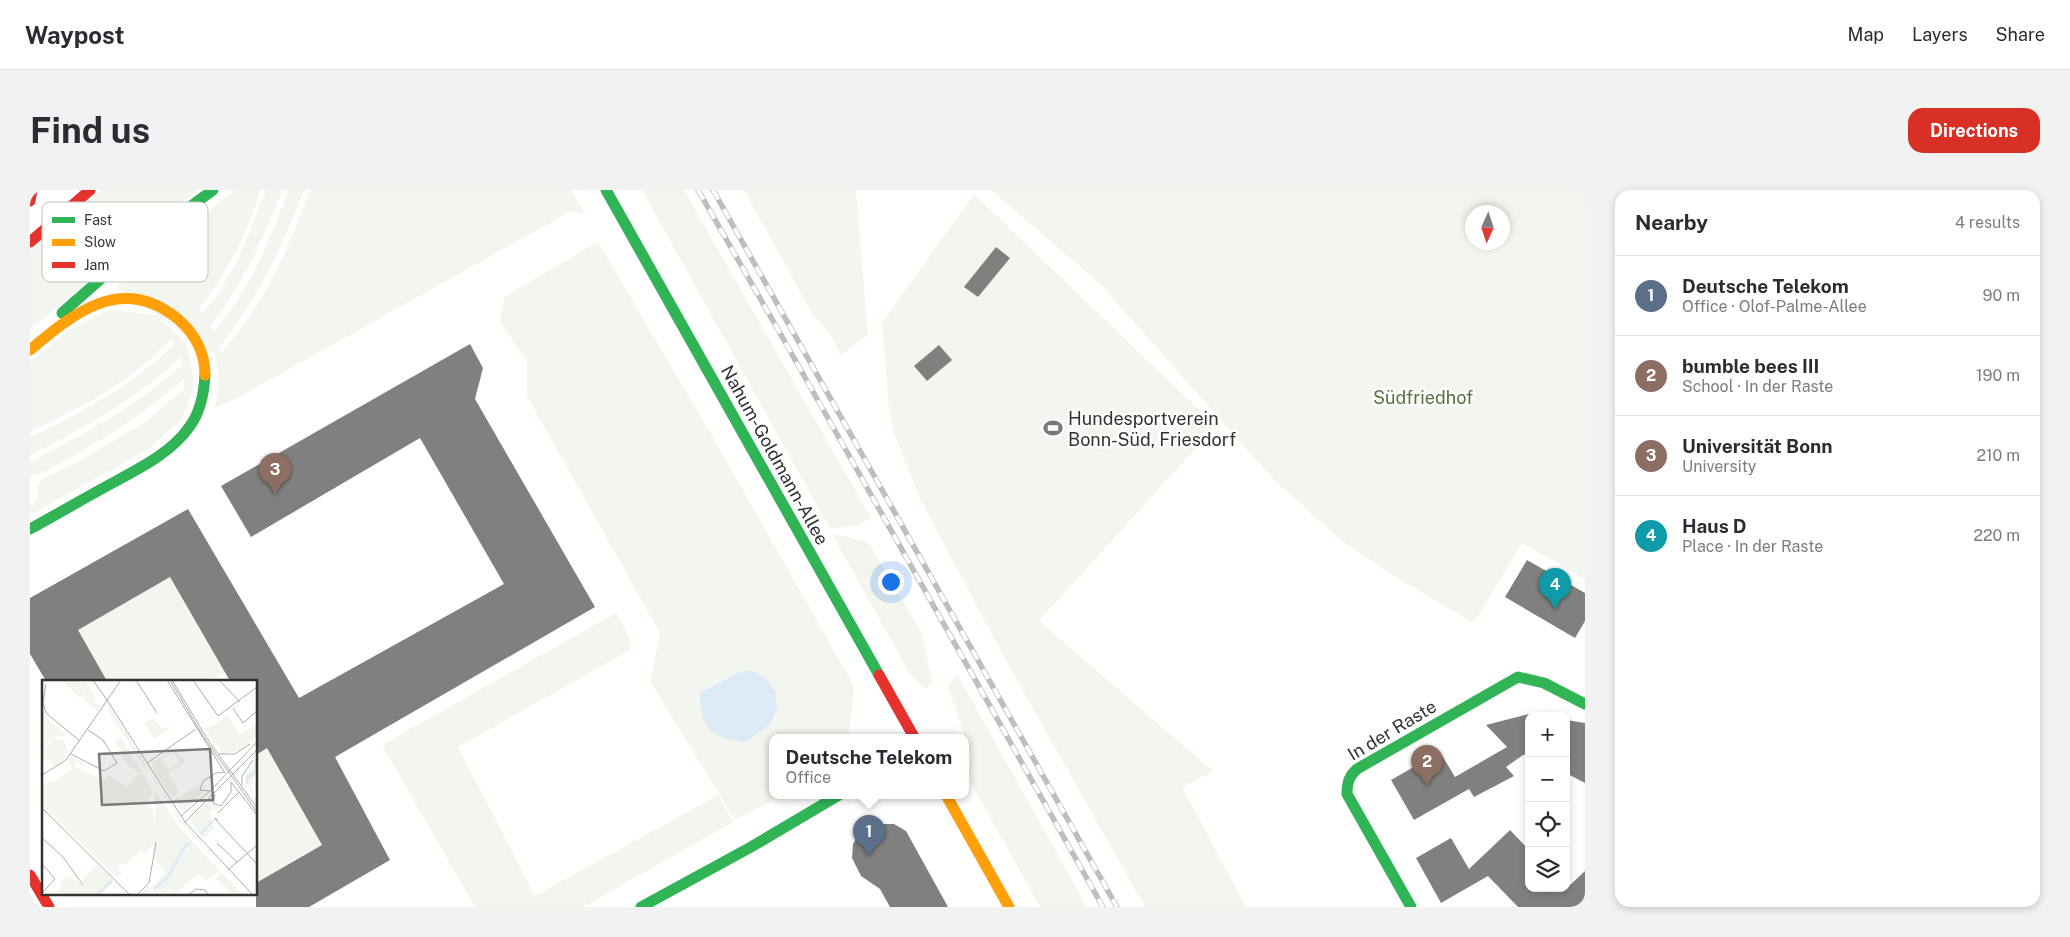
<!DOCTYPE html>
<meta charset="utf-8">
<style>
body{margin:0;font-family:"Public Sans",sans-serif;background:#f2f2f3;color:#2b2b33}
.controls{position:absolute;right:15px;bottom:15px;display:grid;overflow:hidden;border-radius:10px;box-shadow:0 2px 8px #0003}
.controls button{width:45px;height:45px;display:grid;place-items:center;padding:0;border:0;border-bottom:1px solid #e1e1e2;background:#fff;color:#2b2b33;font:25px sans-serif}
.compass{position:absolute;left:1435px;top:15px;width:45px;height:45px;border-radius:50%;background:#fff;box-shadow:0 2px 8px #0003;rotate:183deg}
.you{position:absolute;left:860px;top:391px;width:18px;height:18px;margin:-12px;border:4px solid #fff;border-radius:50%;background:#1a73e8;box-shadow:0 0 0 8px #1a73e833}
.badge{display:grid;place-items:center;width:32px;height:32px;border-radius:50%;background:#d93025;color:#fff;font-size:16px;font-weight:700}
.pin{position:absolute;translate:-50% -41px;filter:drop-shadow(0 1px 2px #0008)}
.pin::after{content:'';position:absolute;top:26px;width:18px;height:15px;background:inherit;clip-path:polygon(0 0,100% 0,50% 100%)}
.popup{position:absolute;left:739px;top:544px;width:200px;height:65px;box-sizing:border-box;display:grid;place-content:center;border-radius:10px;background:#fff;filter:drop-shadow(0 1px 4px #0005);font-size:16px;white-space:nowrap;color:#7c7c81}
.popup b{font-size:19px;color:#2b2b33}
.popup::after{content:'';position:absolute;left:50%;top:100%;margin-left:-10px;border:10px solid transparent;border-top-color:#fff}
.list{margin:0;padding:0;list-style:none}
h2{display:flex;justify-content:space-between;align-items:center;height:65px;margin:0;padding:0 20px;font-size:21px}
h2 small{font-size:16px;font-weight:400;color:#7c7c81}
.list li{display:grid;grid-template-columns:32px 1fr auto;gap:15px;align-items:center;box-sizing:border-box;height:80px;padding:0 20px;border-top:1px solid #e1e1e2}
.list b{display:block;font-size:19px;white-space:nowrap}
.list p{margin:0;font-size:16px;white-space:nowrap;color:#7c7c81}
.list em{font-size:16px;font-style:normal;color:#7c7c81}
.icon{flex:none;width:28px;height:28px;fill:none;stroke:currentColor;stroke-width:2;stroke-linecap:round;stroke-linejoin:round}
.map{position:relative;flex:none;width:1555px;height:717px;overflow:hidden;border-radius:15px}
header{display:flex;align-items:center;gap:30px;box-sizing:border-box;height:70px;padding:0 25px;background:#fff;border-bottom:1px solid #e1e1e2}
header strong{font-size:24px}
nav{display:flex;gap:28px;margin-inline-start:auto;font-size:18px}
.intro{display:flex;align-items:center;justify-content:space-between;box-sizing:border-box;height:120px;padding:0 30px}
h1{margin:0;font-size:35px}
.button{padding:12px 22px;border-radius:15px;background:#d93025;color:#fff;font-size:18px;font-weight:700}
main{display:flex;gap:30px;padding:0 30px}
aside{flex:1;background:#fff;border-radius:15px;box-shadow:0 2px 8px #0003}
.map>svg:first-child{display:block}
.green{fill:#f2f6ee;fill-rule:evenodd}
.water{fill:#dbeaf4}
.building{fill:#808080}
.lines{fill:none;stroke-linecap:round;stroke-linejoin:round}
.fast{stroke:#30b455;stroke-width:11}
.slow{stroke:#ff9f0a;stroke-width:11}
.jam{stroke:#e5322d;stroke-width:11}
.rail-casing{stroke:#bebebe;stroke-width:5.5}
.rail{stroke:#fff;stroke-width:4;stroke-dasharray:11;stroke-linecap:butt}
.labels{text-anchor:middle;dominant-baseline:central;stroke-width:5;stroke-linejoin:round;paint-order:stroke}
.park-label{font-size:18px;fill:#55713c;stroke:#fff}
.poi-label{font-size:18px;fill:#323232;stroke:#fff;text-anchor:start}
.street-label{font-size:18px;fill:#323232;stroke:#fff}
.inset-river{fill:none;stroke:#dbeaf4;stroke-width:2.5}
.inset-road{fill:none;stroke:#adadad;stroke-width:1}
.view{fill:#7a7a7a;fill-opacity:0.15;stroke:#7a7a7a;stroke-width:2.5}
.inset-edge{fill:none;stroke:#323232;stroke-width:2.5}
.key{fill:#fff;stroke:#c2c2c2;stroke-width:1}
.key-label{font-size:14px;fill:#323232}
</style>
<header>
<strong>Waypost</strong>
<nav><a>Map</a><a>Layers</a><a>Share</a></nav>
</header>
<div class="intro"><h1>Find us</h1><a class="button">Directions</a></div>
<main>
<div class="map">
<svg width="1555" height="717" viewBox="0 0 1555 717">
<rect width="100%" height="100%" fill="#fff"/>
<g class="green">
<polygon points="71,0 167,0 0,140 0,61"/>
<path d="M205,0h25c-10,38 -36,90 -62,119l4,4c32,-33 47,-81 64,-123h16c-19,49 -39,95 -72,136l4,5c36,-40 55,-91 75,-141h15c-23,59 -45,107 -85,157l2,5c44,-46 67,-104 89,-162h261l15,25 -15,-4 -328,184 -28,13 4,-23 -3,-29 -97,-67 -1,-4z"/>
<polygon points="612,0 654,0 841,328 829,335 800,339"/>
<polygon points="714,0 826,0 838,145 810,165 801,145 783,125"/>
<path d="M961,0h594v389l-63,-36 -48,80 -67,-39 -65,-43 -67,-60 -175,-197zM1442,22h30v30h-30z"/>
<polygon points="944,4 1186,236 1009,431 1183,581 1152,597 1216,717 1115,717 975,469 890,309 863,241 859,219 852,133"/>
<polygon points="568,52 685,251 824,496 819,547 743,547 743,605 753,605 705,630 620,491 630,443 497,206 497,172 470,132 474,107"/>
<path d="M78,120l49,5 30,30 8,40 -13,34 -33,30 -119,66v-8l8,-7v-9l-1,-5 4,-3 -1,-3 36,-17 69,-41 40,-34 -1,-9c-38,33 -78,59 -122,83 -9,4 -22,14 -32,14v-14c54,-28 108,-56 153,-98l-2,-7c-44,41 -96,71 -151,98v-18c53,-25 102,-52 145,-93l-4,-5c-39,42 -90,69 -141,93v-69l38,-32z"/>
<polygon points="802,344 838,352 890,440 903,493 895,499 880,484"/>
<polygon points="140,387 195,482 180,491 77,491 48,440"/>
<polygon points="586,423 600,448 600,460 428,557 505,706 688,605 703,632 553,717 445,717 352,555"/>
<polygon points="927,484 1057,717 1010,717 941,593 939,583 941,563 918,497"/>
<polygon points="237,558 292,655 226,693 226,565"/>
</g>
<path class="water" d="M721,480l14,8 10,13 2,18 -8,17 -24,16c-34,-4 -45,-14 -45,-49l38,-20z"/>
<g class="building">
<polygon points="966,57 980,68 948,107 934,97"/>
<polygon points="440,154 453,178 445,209 565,417 305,567 360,670 279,717 226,717 226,693 292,655 237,558 226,565 226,491 200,491 140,387 48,440 77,491 16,491 0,464 0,408 158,319 269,508 474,394 390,248 221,347 191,296"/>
<polygon points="909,155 922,170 897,191 884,176"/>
<polygon points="1497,370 1555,403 1555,431 1545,448 1475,407"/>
<polygon points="1499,524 1499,564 1493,565 1476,577 1484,586 1444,607 1439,599 1384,630 1361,590 1410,562 1425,587 1477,557 1456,535"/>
<polygon points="1536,530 1555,533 1555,593 1536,583"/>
<polygon points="843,634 864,634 876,641 918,717 860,717 850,699 831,686 822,668 823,654 830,643"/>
<polygon points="1480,640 1499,660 1499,698 1537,698 1555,681 1555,709 1547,717 1488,717 1458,686 1411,713 1386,668 1421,648 1439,679"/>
</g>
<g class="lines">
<g class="fast">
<polyline points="576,0 849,485"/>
<polyline points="32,123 116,49 183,0"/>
<path d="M0,339c26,-14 51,-29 77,-43 29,-16 64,-32 83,-60 11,-15 14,-33 15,-51"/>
<polyline points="611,717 721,657 809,605"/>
<path d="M1381,717l-64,-113c0,-11 2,-18 10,-25l161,-92 26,6 41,21"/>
</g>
<g class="slow">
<path d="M0,160c44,-37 92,-77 148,-31 17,15 27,33 27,56"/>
<polyline points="916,605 979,717"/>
</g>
<g class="jam">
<polyline points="0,11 2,0"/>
<polyline points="0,52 60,0"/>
<polyline points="849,485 884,547"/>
<polyline points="0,685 19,717"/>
</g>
<g class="rail-casing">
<g id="rail">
<polyline points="668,0 750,143 1073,717"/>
<polyline points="683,0 1087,717"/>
</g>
</g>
<use href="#rail" class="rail"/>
</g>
<defs>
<g id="stadium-bare" transform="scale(1.5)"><path d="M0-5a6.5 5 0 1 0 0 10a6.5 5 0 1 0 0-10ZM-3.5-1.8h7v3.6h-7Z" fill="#7a7a7a" stroke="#fff" stroke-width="2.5" paint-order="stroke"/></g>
</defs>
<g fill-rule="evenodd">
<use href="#stadium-bare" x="1023" y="238"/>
</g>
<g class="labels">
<g class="park-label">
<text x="1393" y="207">Südfriedhof</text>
</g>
<g class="poi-label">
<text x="1038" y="228">Hundesportverein<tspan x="1038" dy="21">Bonn-Süd, Friesdorf</tspan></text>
</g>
<g class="street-label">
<text transform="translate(745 265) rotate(61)">Nahum-Goldmann-Allee</text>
<text transform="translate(1362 540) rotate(-31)">In der Raste</text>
</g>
</g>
<g transform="translate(12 490)">
<rect width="215" height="215" fill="#fff"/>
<path d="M19,0h24l10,17 -2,2 8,8 -3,4 -14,-11v-6l-4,4zM0,8l3,29 20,17 -3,4 -7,-3 -8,4 2,5 -7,3zM67,26l35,55 1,8 -38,-61zM186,36l12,19 17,-12v12l-15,15 -19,4 -18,-25zM111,38l10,11 6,-3 1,3 -16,10 -10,-16zM14,57l2,4 6,-2 4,16 -13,12 -6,-9 -7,4v-13l9,-4 -3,-6zM79,57l29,49 2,7 -6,10 -16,-13 23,20 3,31 -11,13 -4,-4 -16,16 -4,-4 -4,5 5,6 -5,4 -71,-68 -4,-5v-20l15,-4 15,-12 -4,-7 3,-5 13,7 -2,2 -6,-3 -1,5 30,13 3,-6 19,13 12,-14 -13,-10 -10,-22zM132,69l12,13 -17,10 -1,-3 12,-7 -6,-10 -12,7 17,33 -7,6 -20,-31 1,-5zM215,76v17l-7,12 7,18 -13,-23zM105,88l1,1 30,47 45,53 -44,-49zM157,105l5,8 -21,18 -3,-2 -7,-9zM113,111l25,37 40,43 -15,10 -6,-7 -24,19 -4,-4 -8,6 -3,-4 -4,3 -5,-5 -5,6 -4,-2 5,-7 4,3 15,-17 -11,-12zM169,119l8,9 -9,4 5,16 -12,11 -13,-18zM55,184l17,17 -14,14h-48l10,-9 -3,-4 8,-7 16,10 -1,-6zM180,193l21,22h-11l-17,-17z" fill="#f2f6ee"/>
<path class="inset-river" d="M205,104v-6l10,-8M159,154l12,-14M112,209l14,-12 17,-31 6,-3M54,215l16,-14"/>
<path class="inset-road" d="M51,0l14,20M94,0l21,33M125,0l58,93M128,0l33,56 54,76M130,0l34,57 51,71M151,0l25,36 39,-29M177,0l21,22M4,4l-3,18 3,11 34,28M65,20l78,122 68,73M191,28l10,15 14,-12M29,74l33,17 13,-8 -14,-23 -15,-10M177,74h16l15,-10M105,83l49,-34M183,92l-9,1 -13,8 -3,9 10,1 47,-49M0,95l24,-15 55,-80M189,102l26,33M200,105v-9l11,-16M173,114l-2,9 8,3 10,-14v-10M0,128l88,87M176,133l21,-21M139,136l29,-25M176,140l-4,-2 43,46M143,142l72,-72M0,158l21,19 20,28M175,163l20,19M0,184l13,15 -13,14M186,190l29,-25M95,215l12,-12 7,-41M146,215l8,-6 9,1 3,5"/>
<path class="view" d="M168,69l3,51 -111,5 -3,-51z"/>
<rect width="215" height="215" class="inset-edge"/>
</g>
<rect x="12" y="12" width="166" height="80" rx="8" class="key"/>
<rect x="22" y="27" width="23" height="6" fill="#30b455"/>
<rect x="22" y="49" width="23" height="7" fill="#ff9f0a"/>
<rect x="22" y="72" width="23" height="6" fill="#e5322d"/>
<g class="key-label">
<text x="54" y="35">Fast</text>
<text x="54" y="57">Slow</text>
<text x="54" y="80">Jam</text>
</g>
</svg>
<div class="controls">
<button>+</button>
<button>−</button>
<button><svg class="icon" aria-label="locate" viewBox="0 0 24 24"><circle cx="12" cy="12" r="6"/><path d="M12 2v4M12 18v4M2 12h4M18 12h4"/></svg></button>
<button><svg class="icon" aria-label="layers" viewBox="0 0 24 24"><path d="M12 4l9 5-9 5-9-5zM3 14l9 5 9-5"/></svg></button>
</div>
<svg class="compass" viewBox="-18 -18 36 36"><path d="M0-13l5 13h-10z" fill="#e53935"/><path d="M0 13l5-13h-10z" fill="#7c7c81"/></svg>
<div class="you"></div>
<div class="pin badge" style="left:839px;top:666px;background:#5c6f8a">1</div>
<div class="popup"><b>Deutsche Telekom</b>Office</div>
<div class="pin badge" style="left:1397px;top:596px;background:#8d6e63">2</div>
<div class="pin badge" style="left:245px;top:304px;background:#8d6e63">3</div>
<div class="pin badge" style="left:1525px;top:419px;background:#0f9aa8">4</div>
</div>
<aside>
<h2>Nearby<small>4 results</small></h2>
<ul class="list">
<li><span class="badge" style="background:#5c6f8a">1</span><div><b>Deutsche Telekom</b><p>Office · Olof-Palme-Allee</p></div><em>90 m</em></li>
<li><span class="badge" style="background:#8d6e63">2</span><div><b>bumble bees III</b><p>School · In der Raste</p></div><em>190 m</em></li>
<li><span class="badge" style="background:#8d6e63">3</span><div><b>Universität Bonn</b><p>University</p></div><em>210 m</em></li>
<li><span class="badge" style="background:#0f9aa8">4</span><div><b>Haus D</b><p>Place · In der Raste</p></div><em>220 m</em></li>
</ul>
</aside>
</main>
